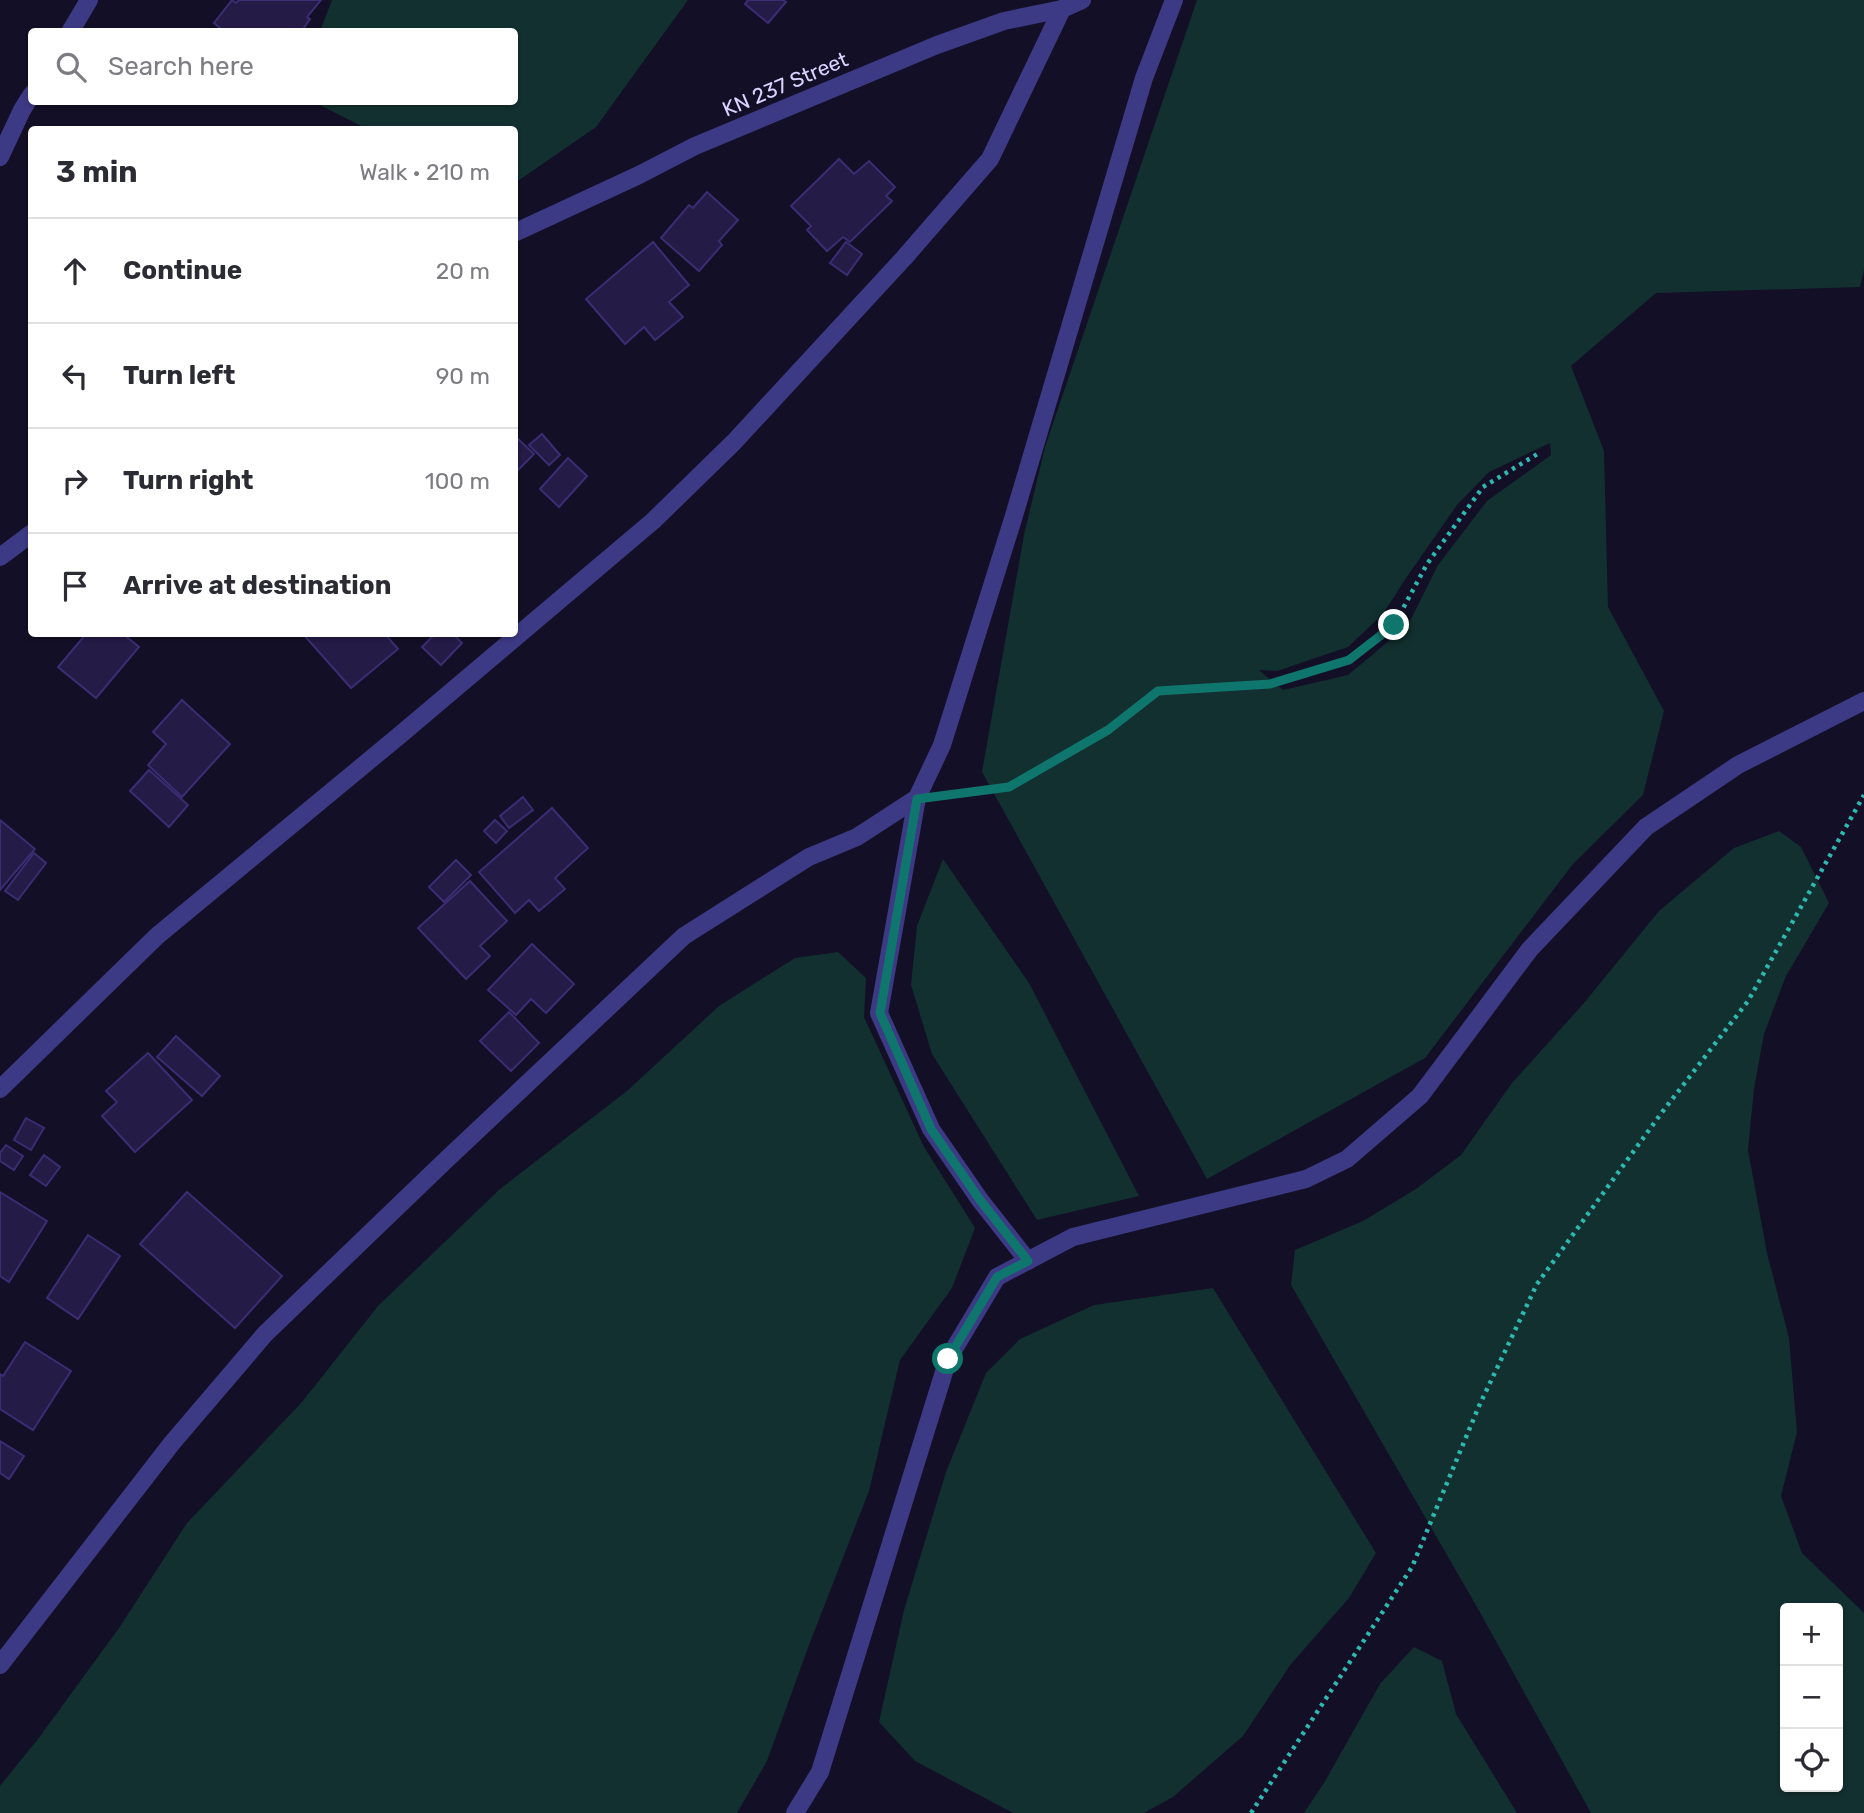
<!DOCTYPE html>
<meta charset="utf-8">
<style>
body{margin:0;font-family:Rubik,sans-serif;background:#f2f2f3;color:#2b2b33}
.controls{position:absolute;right:21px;bottom:21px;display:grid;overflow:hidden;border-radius:7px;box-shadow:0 2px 5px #0004}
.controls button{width:63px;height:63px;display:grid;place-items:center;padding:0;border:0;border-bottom:2px solid #e1e1e2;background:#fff;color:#2b2b33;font:35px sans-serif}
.stop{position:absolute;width:21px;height:21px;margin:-16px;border:5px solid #0f766e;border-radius:50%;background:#fff}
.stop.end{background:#0f766e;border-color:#fff;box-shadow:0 2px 7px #0008}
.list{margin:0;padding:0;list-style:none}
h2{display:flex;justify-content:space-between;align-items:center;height:91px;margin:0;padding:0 28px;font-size:30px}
h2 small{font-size:23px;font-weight:400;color:#7c7c81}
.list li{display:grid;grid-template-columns:46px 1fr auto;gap:21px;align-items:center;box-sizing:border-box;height:105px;padding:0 28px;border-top:2px solid #e1e1e2}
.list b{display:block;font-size:26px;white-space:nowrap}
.list em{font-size:23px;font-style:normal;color:#7c7c81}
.icon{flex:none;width:38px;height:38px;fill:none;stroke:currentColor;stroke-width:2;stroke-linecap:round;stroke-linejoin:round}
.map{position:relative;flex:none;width:1864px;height:1813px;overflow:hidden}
.search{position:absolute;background:#fff;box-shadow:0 2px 5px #0004;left:28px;top:28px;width:490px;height:77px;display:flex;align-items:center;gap:18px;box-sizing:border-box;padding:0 24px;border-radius:7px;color:#7c7c81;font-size:26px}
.panel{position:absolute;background:#fff;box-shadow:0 2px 5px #0004;left:28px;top:126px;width:490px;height:511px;border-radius:7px}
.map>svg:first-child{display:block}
.green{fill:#12302f;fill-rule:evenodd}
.building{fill:#241b47;stroke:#3b2d73;stroke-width:2}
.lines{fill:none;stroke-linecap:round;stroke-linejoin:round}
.path{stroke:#2fb8b0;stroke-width:4.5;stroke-dasharray:3.5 5;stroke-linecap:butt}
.minor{stroke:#3d3a85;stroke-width:18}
.route{stroke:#0f766e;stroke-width:9}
.labels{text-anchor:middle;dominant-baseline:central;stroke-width:5;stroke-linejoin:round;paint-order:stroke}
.street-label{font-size:21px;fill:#d9d4ff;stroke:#130f26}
</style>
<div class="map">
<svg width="1864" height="1813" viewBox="0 0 1864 1813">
<rect width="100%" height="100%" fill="#130f26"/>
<g class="green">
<polygon points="332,0 688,0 596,127 515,183 514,130 367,129 314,102 514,102 514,32 320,31"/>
<path d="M1197,0h667v270l-4,17 -204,6 -85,73 33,85 4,156 56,104 -21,84 -70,69 -148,194 -218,121 -225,-407 42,-237 21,-88zM1550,443l1,12 -64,46 -49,64 -30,60 -60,50 -65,15 -24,-20 18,1 71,-24 35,-33 23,-36 51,-73 32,-33z"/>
<path d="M1779,831l22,16 28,56 -43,73 -22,58 -10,55 -6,61 19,103 22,85 8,94 -16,64 21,57 62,60v200h-273l-114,-206 -186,-322 4,-35 68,-29 53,-32 45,-34 51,-72 72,-80 75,-92 75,-63zM1785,1608h53v179h-53z"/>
<polygon points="943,859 1029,983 1139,1196 1037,1220 932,1054 911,985 917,926"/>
<polygon points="838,952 866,978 864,1017 924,1147 975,1228 952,1288 900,1360 869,1491 809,1645 767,1761 737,1813 0,1813 0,1786 38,1739 119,1628 187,1523 302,1402 378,1306 500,1189 627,1091 719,1006 795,958"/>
<polygon points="1213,1288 1376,1553 1349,1598 1291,1664 1243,1736 1173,1797 1144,1813 1013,1813 915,1761 879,1722 904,1610 946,1472 986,1373 1020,1339 1094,1305"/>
<polygon points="1414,1647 1442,1661 1456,1714 1517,1813 1304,1813 1324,1783 1380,1684"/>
</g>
<g class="building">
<polygon points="232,0 236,3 239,0 321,0 307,17 310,19 301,32 225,32 214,23"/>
<polygon points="748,0 783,0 786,2 768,23 745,4"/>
<polygon points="839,159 854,174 869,161 895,187 886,196 892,201 850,242 843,237 827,251 807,230 811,226 791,206"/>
<polygon points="707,192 738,220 719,241 722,245 699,271 661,238 689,205 693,208"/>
<polygon points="653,242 689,285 669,302 683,317 655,340 644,327 625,344 586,299"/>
<polygon points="846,242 862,254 847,275 830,263"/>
<polygon points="542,434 560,455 549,465 529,445"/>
<polygon points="514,435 534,454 514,474"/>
<polygon points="568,458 587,476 559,507 540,489"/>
<polygon points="86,634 123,634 139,647 96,698 58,667"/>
<polygon points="303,634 385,634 398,649 351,688"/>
<polygon points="435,634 453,634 462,643 441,665 422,647"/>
<polygon points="182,700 230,744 182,797 148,765 166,744 153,732"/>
<polygon points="149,770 188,805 169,827 130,791"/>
<polygon points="523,797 533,810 509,828 500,816"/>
<polygon points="552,808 588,848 555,878 565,889 539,911 529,900 515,913 479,872"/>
<polygon points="0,820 35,849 0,890"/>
<polygon points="495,820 507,831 496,843 484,831"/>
<polygon points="34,853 46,863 18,900 5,891"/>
<polygon points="456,860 471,875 444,902 429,887"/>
<polygon points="470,881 507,921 480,946 490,956 466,979 418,928"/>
<polygon points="532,944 574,984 546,1013 531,999 516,1015 488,990"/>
<polygon points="509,1012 539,1043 511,1071 480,1041"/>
<polygon points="176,1036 220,1076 202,1096 157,1057"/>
<polygon points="148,1053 192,1100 135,1152 102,1116 117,1102 106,1091"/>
<polygon points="26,1118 44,1128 31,1150 14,1140"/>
<polygon points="6,1145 23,1156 14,1170 0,1161 0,1153"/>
<polygon points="44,1155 60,1167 46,1186 30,1175"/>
<polygon points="0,1192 47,1221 9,1282 0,1276"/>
<polygon points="187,1192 282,1276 235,1328 140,1244"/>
<polygon points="88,1235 120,1256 78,1319 47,1298"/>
<polygon points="25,1342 71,1371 33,1430 0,1409 0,1374 3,1376"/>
<polygon points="0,1441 24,1456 9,1479 0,1473"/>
</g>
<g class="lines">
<g class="path">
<polyline points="949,794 1009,787 1109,730 1158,691 1270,684 1349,660 1394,625 1427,564 1483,487 1539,453"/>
<polyline points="1251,1813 1412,1567 1479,1406 1537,1284 1660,1115 1748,1001 1864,795"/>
</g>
<g class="minor">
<polyline points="70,32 89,0"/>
<polyline points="0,157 22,110 32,94"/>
<polyline points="514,233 639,175 695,146 937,45 1004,21 1062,9 1082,0"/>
<polyline points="0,557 32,533"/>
<polyline points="917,798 879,1013 931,1129 980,1200 1028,1261"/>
<polyline points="0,1089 157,936 400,735 653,521 734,442 904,258 990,159 1062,9"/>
<polyline points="0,1665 172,1443 265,1334 446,1160 684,936 809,857 857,837 917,798 942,745 1013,519 1144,78 1174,0"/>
<polyline points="795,1813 820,1772 948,1359 997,1277 1073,1237 1306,1179 1347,1159 1420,1096 1530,949 1646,827 1738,765 1864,701"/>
</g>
</g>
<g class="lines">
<polyline class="route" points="948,1359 997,1277 1028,1261 980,1200 931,1129 880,1013 917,799 1009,787 1108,730 1158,691 1270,684 1349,660 1394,625"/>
</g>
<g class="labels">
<g class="street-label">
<text transform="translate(785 84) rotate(-23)">KN 237 Street</text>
</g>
</g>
</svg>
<div class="controls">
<button>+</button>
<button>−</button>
<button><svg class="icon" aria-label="locate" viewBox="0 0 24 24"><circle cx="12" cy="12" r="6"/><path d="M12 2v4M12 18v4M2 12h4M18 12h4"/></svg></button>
</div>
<div class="stop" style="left:948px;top:1359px"></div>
<div class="stop end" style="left:1394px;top:625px"></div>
<div class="search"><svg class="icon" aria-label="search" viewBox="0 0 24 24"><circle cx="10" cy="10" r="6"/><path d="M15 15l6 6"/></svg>Search here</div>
<section class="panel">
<h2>3 min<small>Walk · 210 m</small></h2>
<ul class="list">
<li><svg class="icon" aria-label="ahead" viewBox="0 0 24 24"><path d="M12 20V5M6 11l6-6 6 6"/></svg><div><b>Continue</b></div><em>20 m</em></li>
<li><svg class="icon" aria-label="left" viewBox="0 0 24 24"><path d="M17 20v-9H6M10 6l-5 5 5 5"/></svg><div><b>Turn left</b></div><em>90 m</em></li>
<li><svg class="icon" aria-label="right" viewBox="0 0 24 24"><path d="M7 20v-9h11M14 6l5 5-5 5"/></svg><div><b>Turn right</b></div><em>100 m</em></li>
<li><svg class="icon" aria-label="arrive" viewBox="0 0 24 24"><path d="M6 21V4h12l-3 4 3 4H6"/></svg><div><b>Arrive at destination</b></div></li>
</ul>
</section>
</div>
